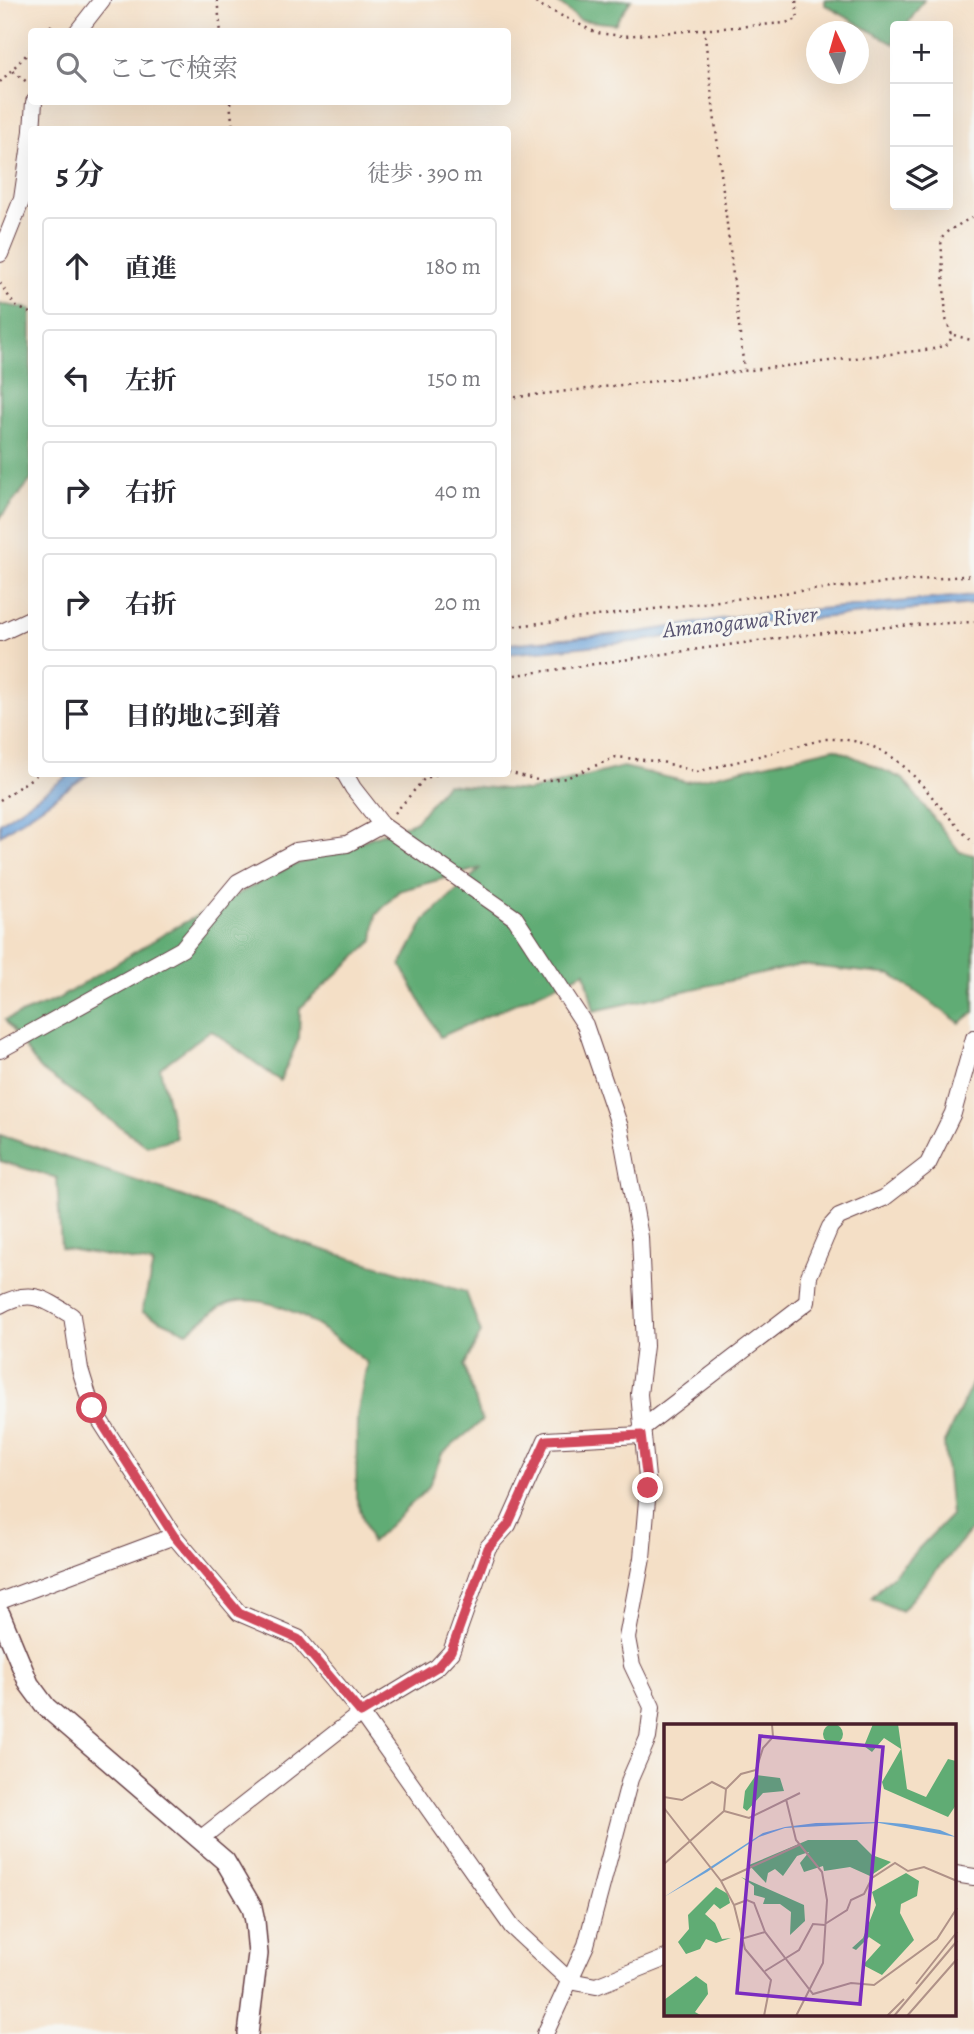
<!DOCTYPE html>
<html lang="ja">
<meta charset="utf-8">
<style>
body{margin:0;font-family:Alegreya,"Noto Serif JP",serif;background:#f2f2f3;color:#2b2b33}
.controls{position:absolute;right:21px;top:21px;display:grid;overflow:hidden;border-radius:7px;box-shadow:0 7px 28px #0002}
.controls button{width:63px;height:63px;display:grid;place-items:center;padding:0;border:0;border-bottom:2px solid #e1e1e2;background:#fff;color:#2b2b33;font:35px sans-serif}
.compass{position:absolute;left:806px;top:21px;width:63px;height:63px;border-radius:50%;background:#fff;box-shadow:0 7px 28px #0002;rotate:355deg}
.stop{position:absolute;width:21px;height:21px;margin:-16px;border:5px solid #d1495b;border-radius:50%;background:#fff}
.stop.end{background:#d1495b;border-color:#fff;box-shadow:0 2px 7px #0008}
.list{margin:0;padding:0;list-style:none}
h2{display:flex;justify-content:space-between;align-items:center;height:91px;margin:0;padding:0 28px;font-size:30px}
h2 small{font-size:23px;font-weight:400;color:#7c7c81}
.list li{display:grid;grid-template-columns:46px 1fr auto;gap:21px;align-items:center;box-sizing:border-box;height:98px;margin:0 14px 14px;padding:0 14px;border:2px solid #e1e1e2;border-radius:7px}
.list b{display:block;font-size:26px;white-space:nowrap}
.list em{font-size:23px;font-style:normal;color:#7c7c81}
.icon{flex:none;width:38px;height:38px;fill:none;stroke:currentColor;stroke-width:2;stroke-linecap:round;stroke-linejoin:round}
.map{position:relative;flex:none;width:974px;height:2034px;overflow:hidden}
.search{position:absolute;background:#fff;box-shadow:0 7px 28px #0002;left:28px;top:28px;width:483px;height:77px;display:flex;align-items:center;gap:18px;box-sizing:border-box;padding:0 24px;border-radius:7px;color:#7c7c81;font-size:26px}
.panel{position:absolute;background:#fff;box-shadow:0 7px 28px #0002;left:28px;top:126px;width:483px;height:651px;border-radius:7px}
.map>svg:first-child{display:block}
.forest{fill:#60ac74;stroke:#556650;stroke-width:2}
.water{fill:#6aa1d8;stroke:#5a6082;stroke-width:2}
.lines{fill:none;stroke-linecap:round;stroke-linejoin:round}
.minor-casing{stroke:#643c42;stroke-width:18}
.tertiary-casing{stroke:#643c42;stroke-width:22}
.path{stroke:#643c42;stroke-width:2.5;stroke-dasharray:2 5;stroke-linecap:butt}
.minor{stroke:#fff;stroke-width:16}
.tertiary{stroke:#fff;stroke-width:19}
.route{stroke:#d1495b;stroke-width:9}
.labels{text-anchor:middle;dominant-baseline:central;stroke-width:6;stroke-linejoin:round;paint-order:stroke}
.water-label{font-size:23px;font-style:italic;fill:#575370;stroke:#f6f6f2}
.inset-road{fill:none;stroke:#b09288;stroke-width:2}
.view{fill:#7b2cbf;fill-opacity:0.15;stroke:#7b2cbf;stroke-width:3.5}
.inset-edge{fill:none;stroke:#4a1f2b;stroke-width:3.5}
</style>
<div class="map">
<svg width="974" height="2034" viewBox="0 0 974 2034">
<rect width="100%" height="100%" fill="#f6f6f2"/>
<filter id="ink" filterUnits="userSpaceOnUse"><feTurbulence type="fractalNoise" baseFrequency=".0143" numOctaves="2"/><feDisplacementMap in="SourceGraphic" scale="14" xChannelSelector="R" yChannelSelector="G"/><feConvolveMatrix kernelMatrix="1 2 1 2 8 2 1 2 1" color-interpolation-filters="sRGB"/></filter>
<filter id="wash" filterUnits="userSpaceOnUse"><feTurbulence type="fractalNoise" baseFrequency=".00686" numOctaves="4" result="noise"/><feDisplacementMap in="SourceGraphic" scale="28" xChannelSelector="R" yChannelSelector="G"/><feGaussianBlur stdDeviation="1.57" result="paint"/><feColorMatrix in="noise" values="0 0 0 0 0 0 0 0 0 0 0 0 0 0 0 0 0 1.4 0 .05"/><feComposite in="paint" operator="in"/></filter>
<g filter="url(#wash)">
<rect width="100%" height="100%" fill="#f4dfc6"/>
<g class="forest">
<polygon points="555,0 631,0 615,24 580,20"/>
<polygon points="825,0 924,0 906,26 895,26 894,44 825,5"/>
<polygon points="0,304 31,309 31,480 0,518"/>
<polygon points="834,748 903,779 960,852 974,855 974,1012 960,1023 892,975 801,965 594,1011 585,972 440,1037 401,965 425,920 481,868 399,891 376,915 373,941 300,1008 299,1038 280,1081 211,1030 160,1068 176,1138 147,1146 39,1068 5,1020 56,1000 174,928 289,867 415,822 446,784 528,791 623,767 687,782"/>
<path d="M0,1135l187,63 117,46 162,48 15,41 -17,33 18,55 -40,33 -14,34 -57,55 -15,-46 1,-81 10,-53c-34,-28 -86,-71 -134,-61 -15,3 -33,21 -46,30l-45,-20 11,-48 -92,-16 -4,-70 -57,-17z"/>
<polygon points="974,1380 974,1527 901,1611 871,1598 951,1515 944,1443"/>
</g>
<g class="water">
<polygon points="974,595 974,604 740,625 642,641 508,654 508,644 640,632 739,616"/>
<polygon points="71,774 89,774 0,835 0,823"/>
</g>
</g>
<g filter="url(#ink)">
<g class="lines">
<g class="minor-casing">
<g id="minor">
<polyline points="77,32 102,0"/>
<polyline points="32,130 34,102"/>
<polyline points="0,254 22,199 32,131"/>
<polyline points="0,633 32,618"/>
<polyline points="345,774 353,788 382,825 515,918 585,1025 620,1127 640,1237 645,1346 639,1394 648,1488 642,1558 627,1638 632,1665 652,1707 648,1738 630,1779 586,1945 545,2034"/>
<polyline points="0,1050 182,949 238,882 296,851 347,844 382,825"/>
<path d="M0,1305c31,-17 45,-6 72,11l8,53 12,39 82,128"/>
<polyline points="641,1429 807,1302 809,1276 830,1227 839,1217 884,1198 928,1164 953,1113 974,1038"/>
<polyline points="0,1601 174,1536 239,1613 298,1638 361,1713 512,1927 570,1981 596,1986 666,1958"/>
<polyline points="200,1839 361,1713 437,1667 451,1652 488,1547 508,1525 546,1440 641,1435"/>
<polyline points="955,1874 974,1877"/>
</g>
</g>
<g class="tertiary-casing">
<polyline id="tertiary" points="0,1614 29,1684 46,1707 225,1861 252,1907 255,1921 258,1954 248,2034"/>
</g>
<g class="path">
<polyline points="217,0 221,32"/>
<polyline points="529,0 597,33 624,36 785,23 798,19 796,0"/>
<polyline points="704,28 744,369"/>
<polyline points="46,32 53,23"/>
<polyline points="13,71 32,86"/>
<polyline points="0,82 32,49"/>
<polyline points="230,102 233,130"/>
<polyline points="0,283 15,306 32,314"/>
<polyline points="954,335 974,341"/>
<polyline points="508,398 933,349 949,344 952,335 946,319 941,239 948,231 974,216"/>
<polyline points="508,627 800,591 974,575"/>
<path d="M508,676c155,-20 309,-49 466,-54"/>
<path d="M508,772l33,9 25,-3 50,-21 46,5 35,10 128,-33c80,-3 99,59 149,104"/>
<polyline points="0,800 38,774"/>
<polyline points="395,813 424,779 437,774"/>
</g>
<use href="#minor" class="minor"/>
<use href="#tertiary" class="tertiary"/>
</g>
</g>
<g class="lines" filter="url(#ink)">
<polyline class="route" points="92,1408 174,1536 239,1613 298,1639 361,1713 437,1667 451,1651 488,1548 508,1525 546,1440 641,1435 648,1488"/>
</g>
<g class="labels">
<g class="water-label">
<text transform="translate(740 622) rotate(-6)">Amanogawa River</text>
</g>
</g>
<g transform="translate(664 1724)">
<rect width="292" height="292" fill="#f4dfc6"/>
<path d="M159 10a10 10 0 1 1 20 0a10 10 0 1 1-20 0ZM209,0h25l9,65 19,8 22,-38 8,2v44l-8,12 -64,-28 -2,-7 19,-33 -17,-11 -12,14 -8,-6zM92,51l24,3 4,13 -21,2 -16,18 -4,-3 2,-17zM144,116h49l15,15 19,7 -21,14 -20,-9 -26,4 -1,-5 -19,6 -4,-9 9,-11 -12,4 -14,20 -8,-7 -7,4 -2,10 -17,-18zM242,149l13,8 -2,15 -16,8 -1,9 14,27 -32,35 -19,-10 18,-20 -12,-8 -13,13 -4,-2 11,-10 13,-33 -4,-13zM77,153l63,28 1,16 -15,14 1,-23 -11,-8h-17l2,-6 -11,-3v-9zM52,163l12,7 2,9 -10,6 -6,-5 -9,10 10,9 7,16 9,-1 -15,5 -10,-4 -6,10 -14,5 -8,-12 11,-13 -1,-14zM32,252l11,8 1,10 -13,18 7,4h-38v-16z" fill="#60ac74"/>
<path d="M216,98l25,2 35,6 16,7 -77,-14 -94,5 -26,9 -52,35 -43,25 99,-64 22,-6 31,-4z" fill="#6aa1d8"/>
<path class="inset-road" d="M62,65l15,-15 15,-4 7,-22 10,-11 -1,-13M0,73l18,3 30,-18 14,7 -2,22 -60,53M122,75l10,41 26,32 5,28 -4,63 -27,53M0,84l57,73 13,24 11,44 26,31 -7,36M60,87l25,7 51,-25M57,157l78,-36M70,181l13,-5 7,3 11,29M161,200l22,-14 4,-10 13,-6 8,-16 23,-15 13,8 16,-4 33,14M77,215l24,-7 48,62 38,-11 23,2 63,-46 20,-31M101,247l34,-21 14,-26 12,1M252,260l41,-52M223,292l17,-17M230,292l63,-75M243,292l50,-57"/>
<path class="view" d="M96,12l123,11 -23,257 -123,-11z"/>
<rect width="292" height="292" class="inset-edge"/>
</g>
</svg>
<div class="controls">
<button>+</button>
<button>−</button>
<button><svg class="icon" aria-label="layers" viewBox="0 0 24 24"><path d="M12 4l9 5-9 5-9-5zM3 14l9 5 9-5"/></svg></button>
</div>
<svg class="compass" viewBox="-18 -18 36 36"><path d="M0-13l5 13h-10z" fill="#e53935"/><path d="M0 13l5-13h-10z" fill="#7c7c81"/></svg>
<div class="stop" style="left:92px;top:1408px"></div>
<div class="stop end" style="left:648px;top:1488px"></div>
<div class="search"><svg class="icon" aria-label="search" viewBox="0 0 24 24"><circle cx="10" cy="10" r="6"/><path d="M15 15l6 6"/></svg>ここで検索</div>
<section class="panel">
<h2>5 分<small>徒歩 · 390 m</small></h2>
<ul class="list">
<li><svg class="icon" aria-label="ahead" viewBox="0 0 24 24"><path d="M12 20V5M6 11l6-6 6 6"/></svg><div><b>直進</b></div><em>180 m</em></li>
<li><svg class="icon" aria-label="left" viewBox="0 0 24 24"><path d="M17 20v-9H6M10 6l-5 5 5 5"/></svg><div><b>左折</b></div><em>150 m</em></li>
<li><svg class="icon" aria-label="right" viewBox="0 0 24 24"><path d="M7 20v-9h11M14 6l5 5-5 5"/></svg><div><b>右折</b></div><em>40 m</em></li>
<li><svg class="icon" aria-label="right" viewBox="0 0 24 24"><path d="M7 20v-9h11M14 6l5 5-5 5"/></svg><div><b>右折</b></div><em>20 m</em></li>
<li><svg class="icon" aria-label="arrive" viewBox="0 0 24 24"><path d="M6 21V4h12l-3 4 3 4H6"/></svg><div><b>目的地に到着</b></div></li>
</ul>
</section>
</div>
